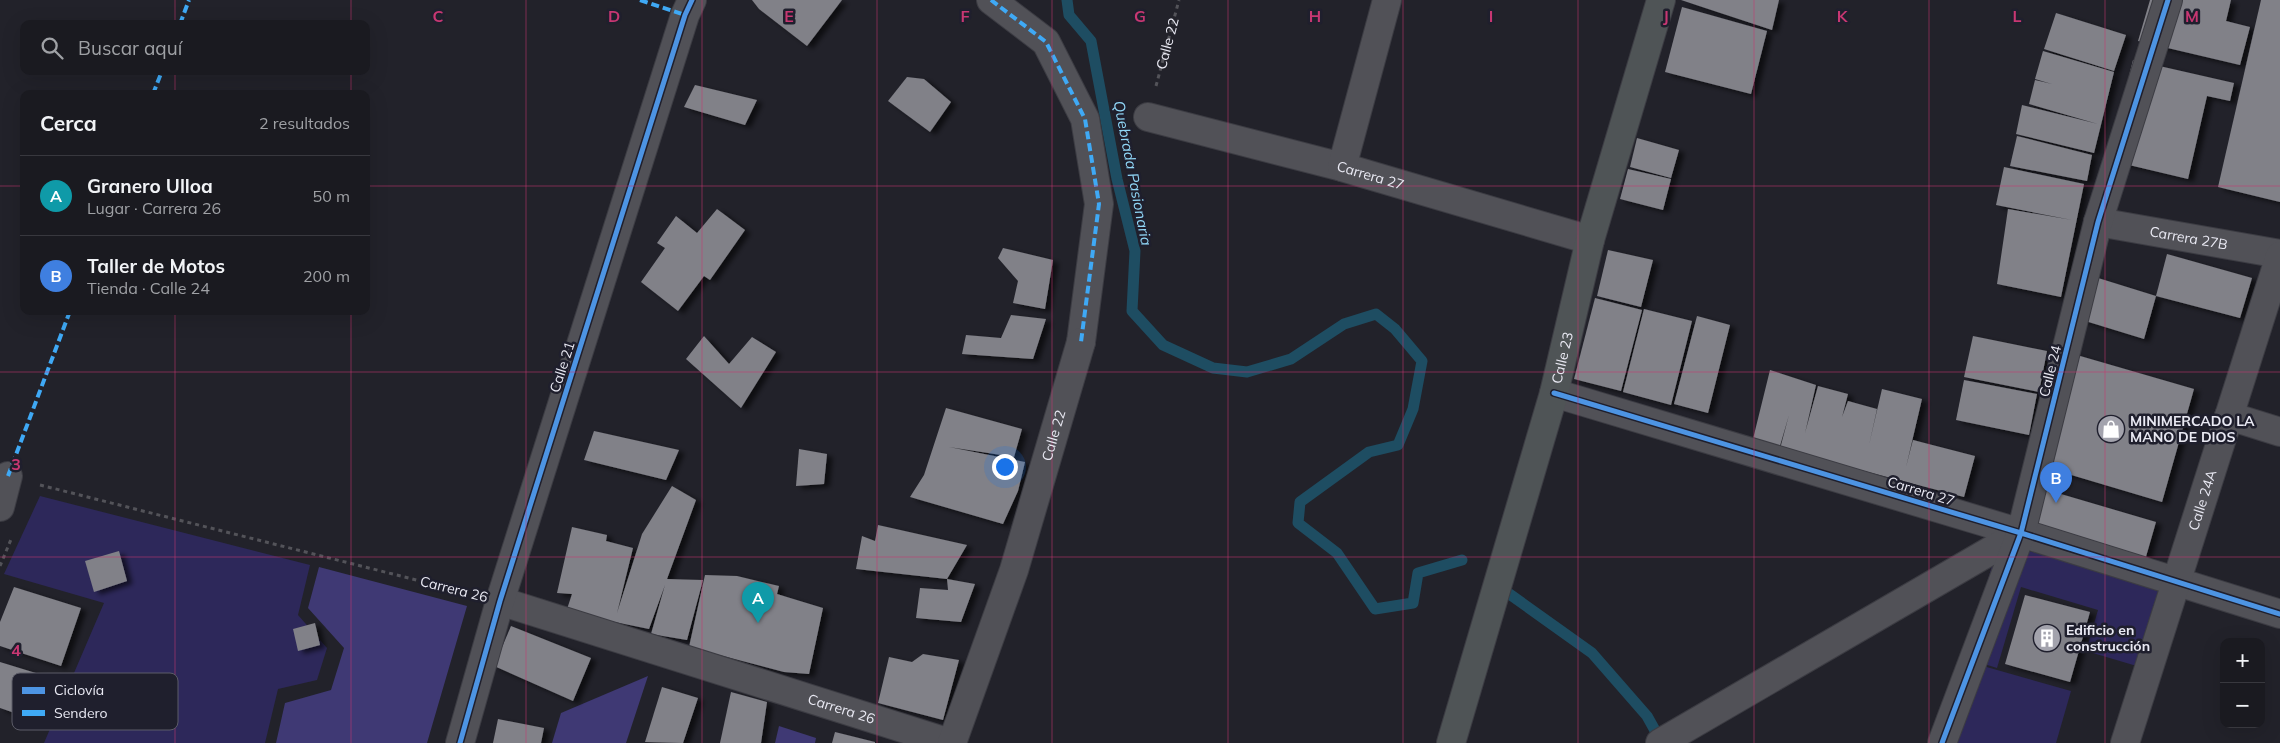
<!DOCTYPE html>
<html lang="es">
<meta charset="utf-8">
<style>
body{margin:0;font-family:Mulish,sans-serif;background:#27272d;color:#f1f3f6}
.controls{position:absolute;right:15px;bottom:15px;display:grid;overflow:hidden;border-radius:10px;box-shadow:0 5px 20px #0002}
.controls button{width:45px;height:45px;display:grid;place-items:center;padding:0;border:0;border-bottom:1px solid #38383e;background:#1a1a20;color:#f1f3f6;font:25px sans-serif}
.you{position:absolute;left:1004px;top:466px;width:18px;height:18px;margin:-12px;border:4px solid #fff;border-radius:50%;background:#1a73e8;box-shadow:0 0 0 8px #1a73e833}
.badge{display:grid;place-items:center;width:32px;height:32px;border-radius:50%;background:#ea580c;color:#fff;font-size:16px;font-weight:700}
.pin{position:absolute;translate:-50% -41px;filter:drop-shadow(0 1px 2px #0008)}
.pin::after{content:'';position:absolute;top:26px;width:18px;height:15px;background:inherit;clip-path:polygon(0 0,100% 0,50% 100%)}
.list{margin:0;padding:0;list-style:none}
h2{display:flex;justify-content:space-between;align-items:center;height:65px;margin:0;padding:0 20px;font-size:21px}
h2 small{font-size:16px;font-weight:400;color:#9fa1a5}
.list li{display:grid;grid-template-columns:32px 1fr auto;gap:15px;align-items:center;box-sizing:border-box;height:80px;padding:0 20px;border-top:1px solid #38383e}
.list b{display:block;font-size:19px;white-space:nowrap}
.list p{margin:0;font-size:16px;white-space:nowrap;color:#9fa1a5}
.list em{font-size:16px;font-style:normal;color:#9fa1a5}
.icon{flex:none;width:28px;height:28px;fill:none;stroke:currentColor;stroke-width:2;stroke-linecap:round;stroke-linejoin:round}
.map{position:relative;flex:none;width:2280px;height:743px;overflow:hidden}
.search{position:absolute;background:#1a1a20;box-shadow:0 5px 20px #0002;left:20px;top:20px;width:350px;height:55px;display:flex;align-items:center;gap:12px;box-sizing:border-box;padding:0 18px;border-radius:10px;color:#9fa1a5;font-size:19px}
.panel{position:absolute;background:#1a1a20;box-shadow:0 5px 20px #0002;left:20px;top:90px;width:350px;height:225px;border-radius:10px}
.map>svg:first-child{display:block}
.green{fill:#2d285a}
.forest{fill:#3f3974}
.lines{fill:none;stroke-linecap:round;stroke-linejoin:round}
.stream{stroke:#1e4d62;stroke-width:11}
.building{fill:#818188;filter:url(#shadow)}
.pedestrian-casing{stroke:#3c3c43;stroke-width:30}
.minor-casing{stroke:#3c3c43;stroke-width:30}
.secondary-casing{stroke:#3c3c43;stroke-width:30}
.path{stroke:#535359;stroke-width:3;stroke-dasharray:4 4;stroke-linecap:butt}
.pedestrian{stroke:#515157;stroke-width:28}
.minor{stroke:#515157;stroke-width:28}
.secondary{stroke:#4f5456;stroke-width:28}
.quiet{stroke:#3fa9f5;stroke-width:4;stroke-dasharray:8 4;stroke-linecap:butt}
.cycleway-casing{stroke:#1f1f2d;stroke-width:8}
.cycleway{stroke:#4d94e3;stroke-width:5}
.grid{fill:none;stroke:#c83772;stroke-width:1;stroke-opacity:0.55}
.labels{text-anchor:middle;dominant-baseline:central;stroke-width:5;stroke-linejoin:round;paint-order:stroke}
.street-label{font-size:14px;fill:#e9e9f3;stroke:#1f1f2d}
.poi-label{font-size:14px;font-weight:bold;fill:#e9e9f3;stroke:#1f1f2d;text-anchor:start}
.water-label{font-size:15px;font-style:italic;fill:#90d6f6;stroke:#1f1f2d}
.key{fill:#1f1f2d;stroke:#5c5c68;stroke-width:1}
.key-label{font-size:14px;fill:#e9e9f3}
.grid-label{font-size:16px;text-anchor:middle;font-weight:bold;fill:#c83772;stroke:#1f1f2d;stroke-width:5;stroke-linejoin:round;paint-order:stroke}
</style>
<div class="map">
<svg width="2280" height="743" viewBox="0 0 2280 743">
<defs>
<filter id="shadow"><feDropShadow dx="5.5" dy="3" stdDeviation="2.5" flood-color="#0009"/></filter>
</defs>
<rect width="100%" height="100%" fill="#22222a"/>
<g class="green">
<polygon points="40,496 310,565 298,615 327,648 317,680 278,689 265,743 44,743 104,603 4,574"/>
<polygon points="1999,542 2163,591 2140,667 2086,651 2098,610 2021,587 1997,668 1965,658"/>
<polygon points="1962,660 2071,691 2056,743 1938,743"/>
</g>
<g class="forest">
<polygon points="319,567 467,606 427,743 276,743 285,703 331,690 344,648 308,608"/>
<polygon points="648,676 626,743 552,743 561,713"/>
<polygon points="779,726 816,738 815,743 775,743"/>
</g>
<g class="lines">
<g class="stream">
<polyline points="1067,0 1069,15 1091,41 1117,179 1135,251 1132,311 1163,345 1213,368 1247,372 1291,359 1344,324 1376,314 1395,329 1422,361 1413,409 1398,445 1369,452 1300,502 1298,523 1337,553 1375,609 1413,603 1418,573 1462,560"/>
<polyline points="1508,593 1592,653 1647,716 1662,743"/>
</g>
</g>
<g class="building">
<polygon points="752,0 842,0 807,46 759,9"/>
<polygon points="1681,0 1779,0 1772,30"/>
<polygon points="2150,0 2231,0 2226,21 2250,27 2240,65 2138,41"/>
<polygon points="2261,0 2280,0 2280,202 2218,187"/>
<polygon points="1682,7 1767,31 1751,94 1665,72"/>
<polygon points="2056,13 2126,35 2114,71 2044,49"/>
<polygon points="2043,51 2114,72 2094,153 2016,134 2022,105 2098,124 2029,104 2035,80 2052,84 2035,79"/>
<polygon points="2133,60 2234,83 2230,101 2207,96 2188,179 2108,160"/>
<polygon points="907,77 924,79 951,102 930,132 888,101"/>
<polygon points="695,85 757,100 745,125 684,107"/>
<polygon points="2017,136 2092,155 2087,181 2010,166"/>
<polygon points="1637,138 1679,150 1671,178 1630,167"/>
<polygon points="2004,167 2084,184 2061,297 1997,284 2008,209 2072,220 1996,205"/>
<polygon points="1628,169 1671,179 1663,210 1620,199"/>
<polygon points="717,209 745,230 710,280 704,276 678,311 641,282 665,248 657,243 676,216 697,233"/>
<polygon points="1003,248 1053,260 1045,309 1013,303 1018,281 998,258"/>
<polygon points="1608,250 1653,260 1641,307 1597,296"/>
<polygon points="2167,254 2252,278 2240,318 2156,296"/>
<polygon points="2082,273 2156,296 2144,339 2069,316"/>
<polygon points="1595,298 1642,310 1621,391 1574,379"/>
<polygon points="1644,309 1692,321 1671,405 1623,392"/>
<polygon points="1011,315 1046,319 1033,359 962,354 966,335 1001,338"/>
<polygon points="1697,316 1730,325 1708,413 1674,404"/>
<polygon points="704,336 729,364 752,337 776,352 741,408 686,359"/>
<polygon points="1973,336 2047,351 2039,392 1964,377"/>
<polygon points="2063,351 2194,389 2162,502 2031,463"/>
<polygon points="1770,370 1816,385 1805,433 1818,386 1848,394 1842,417 1848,401 1877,409 1869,445 1882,389 1922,399 1906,467 1913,440 1975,456 1964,497 1780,449 1789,415 1779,449 1752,443"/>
<polygon points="1964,380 2037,394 2029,435 1956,420"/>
<polygon points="946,408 1022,429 1014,457 949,447 1025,462 1018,491 1003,524 910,497 924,475"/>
<polygon points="594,431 679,450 666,480 584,460"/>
<polygon points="799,449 827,454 824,484 796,486"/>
<polygon points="2027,484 2156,522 2145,560 2016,522"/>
<polygon points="672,486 696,500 667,579 703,580 687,640 651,634 665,585 649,629 566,612 572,594 557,593 572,527 607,535 606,541 633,548 617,613 642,534"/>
<polygon points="878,525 967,545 947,579 975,584 961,622 916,618 920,588 948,590 947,579 856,569 862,536 875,541"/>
<polygon points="119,551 127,581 94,592 85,561"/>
<polygon points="705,575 737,576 779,586 777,594 823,608 809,674 784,672 689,647"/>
<polygon points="14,587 81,608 61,666 0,646 0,622"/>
<polygon points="2025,595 2090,612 2070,682 2005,664"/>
<polygon points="315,623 320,645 298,651 293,629"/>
<polygon points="511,626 591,658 573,701 494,666"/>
<polygon points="923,654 959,660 943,720 878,703 889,657 912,662"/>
<polygon points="0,662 52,678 38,721 0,708"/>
<polygon points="662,687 698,698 683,743 645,742"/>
<polygon points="731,692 767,702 761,743 720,743"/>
<polygon points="498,719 544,728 541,743 493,743"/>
<polygon points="835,732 875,742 875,743 832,743"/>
</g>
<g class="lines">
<g class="pedestrian-casing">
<polyline id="pedestrian" points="991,0 1046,42 1085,119 1099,204 1081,342"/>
</g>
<g class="minor-casing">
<g id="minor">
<path id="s2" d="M1148,117l194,50 248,73"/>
<polyline points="1342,167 1387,0"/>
<path id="s3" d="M2098,222l182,32"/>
<polyline points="1554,393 2021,533 2280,614"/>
<polyline points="2229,416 2280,432"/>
<polyline points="0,507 8,476"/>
<path id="s4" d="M500,601l450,142"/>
<polyline points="460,743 500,601 685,15 692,0"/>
<path id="s5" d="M952,743l62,-173 67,-228"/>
<polyline points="1660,743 2021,533"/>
<polyline points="1942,743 2021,533 2098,222 2168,0"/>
<path id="s6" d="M2125,743l155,-487"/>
</g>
</g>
<g class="secondary-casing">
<g id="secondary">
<path id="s7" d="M1451,743l103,-350 36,-153 71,-240"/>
</g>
</g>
<g class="path">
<path id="s1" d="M1156,86l23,-86"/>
<polyline points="40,485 468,593"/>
<polyline points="0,566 12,537"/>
</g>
<use href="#pedestrian" class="pedestrian"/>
<use href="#minor" class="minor"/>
<use href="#secondary" class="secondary"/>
<g class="quiet">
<polyline points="640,0 685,15"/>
<polyline points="991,0 1046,42 1085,119 1099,204 1081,342"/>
<polyline points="180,24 189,0"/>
<polyline points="153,94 162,71"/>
<polyline points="8,476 70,311"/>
</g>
<g class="cycleway-casing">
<g id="cycleway">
<polyline points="1554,393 2021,533 2280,614"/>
<polyline points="460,743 500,601 685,15 692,0"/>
<polyline points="1942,743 2021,533 2098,222 2168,0"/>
</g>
</g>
<use href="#cycleway" class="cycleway"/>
</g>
<path class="grid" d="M175,0v24M351,0v24M526,0v743M702,0v743M877,0v743M1052,0v743M1228,0v743M1403,0v743M1578,0v743M1754,0v743M1929,0v743M2105,0v743M175,71v23M351,71v23M0,186h24M366,186h1914M175,311v432M351,311v432M0,372h2280M0,557h2280"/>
<defs>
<g id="shop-disc" transform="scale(1.4375)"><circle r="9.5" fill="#a3a3ad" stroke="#1f1f2d"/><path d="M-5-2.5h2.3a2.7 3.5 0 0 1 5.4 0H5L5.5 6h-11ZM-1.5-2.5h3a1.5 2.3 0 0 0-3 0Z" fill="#fff"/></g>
<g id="building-disc" transform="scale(1.4375)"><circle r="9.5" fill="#a3a3ad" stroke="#1f1f2d"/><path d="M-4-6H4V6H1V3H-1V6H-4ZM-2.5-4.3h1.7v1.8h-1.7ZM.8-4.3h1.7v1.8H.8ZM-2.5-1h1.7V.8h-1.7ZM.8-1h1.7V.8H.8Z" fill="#fff"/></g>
</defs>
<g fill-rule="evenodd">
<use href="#shop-disc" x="2111" y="429"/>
<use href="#building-disc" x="2047" y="638"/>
</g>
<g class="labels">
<g class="street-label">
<text stroke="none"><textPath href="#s1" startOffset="44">Calle 22</textPath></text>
<text stroke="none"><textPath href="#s2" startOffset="230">Carrera 27</textPath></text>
<text stroke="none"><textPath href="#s3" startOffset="92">Carrera 27B</textPath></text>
<text stroke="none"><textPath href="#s7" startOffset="401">Calle 23</textPath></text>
<text transform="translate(562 367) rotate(-72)">Calle 21</text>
<text transform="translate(2050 371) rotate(-76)">Calle 24</text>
<text stroke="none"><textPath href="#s5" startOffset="324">Calle 22</textPath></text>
<text transform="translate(1921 491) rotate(17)">Carrera 27</text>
<text stroke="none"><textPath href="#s6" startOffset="255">Calle 24A</textPath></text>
<text transform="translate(454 589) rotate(14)">Carrera 26</text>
<text stroke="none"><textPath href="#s4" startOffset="358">Carrera 26</textPath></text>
</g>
<g class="poi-label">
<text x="2130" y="421">MINIMERCADO LA<tspan x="2130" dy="16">MANO DE DIOS</tspan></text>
<text x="2066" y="630">Edificio en<tspan x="2066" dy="16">construcción</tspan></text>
</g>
<g class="water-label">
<text transform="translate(1133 173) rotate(79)">Quebrada Pasionaria</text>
</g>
</g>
<rect x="12" y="673" width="166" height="57" rx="8" class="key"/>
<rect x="22" y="687" width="23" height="7" fill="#4d94e3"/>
<rect x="22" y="710" width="23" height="6" fill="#3fa9f5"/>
<g class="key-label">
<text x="54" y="695">Ciclovía</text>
<text x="54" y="718">Sendero</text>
</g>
<g class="grid-label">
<text x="438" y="22">C</text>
<text x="614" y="22">D</text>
<text x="789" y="22">E</text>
<text x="965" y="22">F</text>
<text x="1140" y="22">G</text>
<text x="1315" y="22">H</text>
<text x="1491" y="22">I</text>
<text x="1666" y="22">J</text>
<text x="1842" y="22">K</text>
<text x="2017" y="22">L</text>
<text x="2192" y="22">M</text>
<text x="16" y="470">3</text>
<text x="16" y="656">4</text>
</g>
</svg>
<div class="controls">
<button>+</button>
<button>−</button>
</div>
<div class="you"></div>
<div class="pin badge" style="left:758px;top:623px;background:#0f9aa8">A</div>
<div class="pin badge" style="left:2056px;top:503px;background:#3f7fe0">B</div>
<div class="search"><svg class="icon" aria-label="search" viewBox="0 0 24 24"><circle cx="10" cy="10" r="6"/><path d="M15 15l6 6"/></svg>Buscar aquí</div>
<section class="panel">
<h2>Cerca<small>2 resultados</small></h2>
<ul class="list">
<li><span class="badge" style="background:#0f9aa8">A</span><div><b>Granero Ulloa</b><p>Lugar · Carrera 26</p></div><em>50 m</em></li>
<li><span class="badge" style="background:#3f7fe0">B</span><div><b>Taller de Motos</b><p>Tienda · Calle 24</p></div><em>200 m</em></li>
</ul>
</section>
</div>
